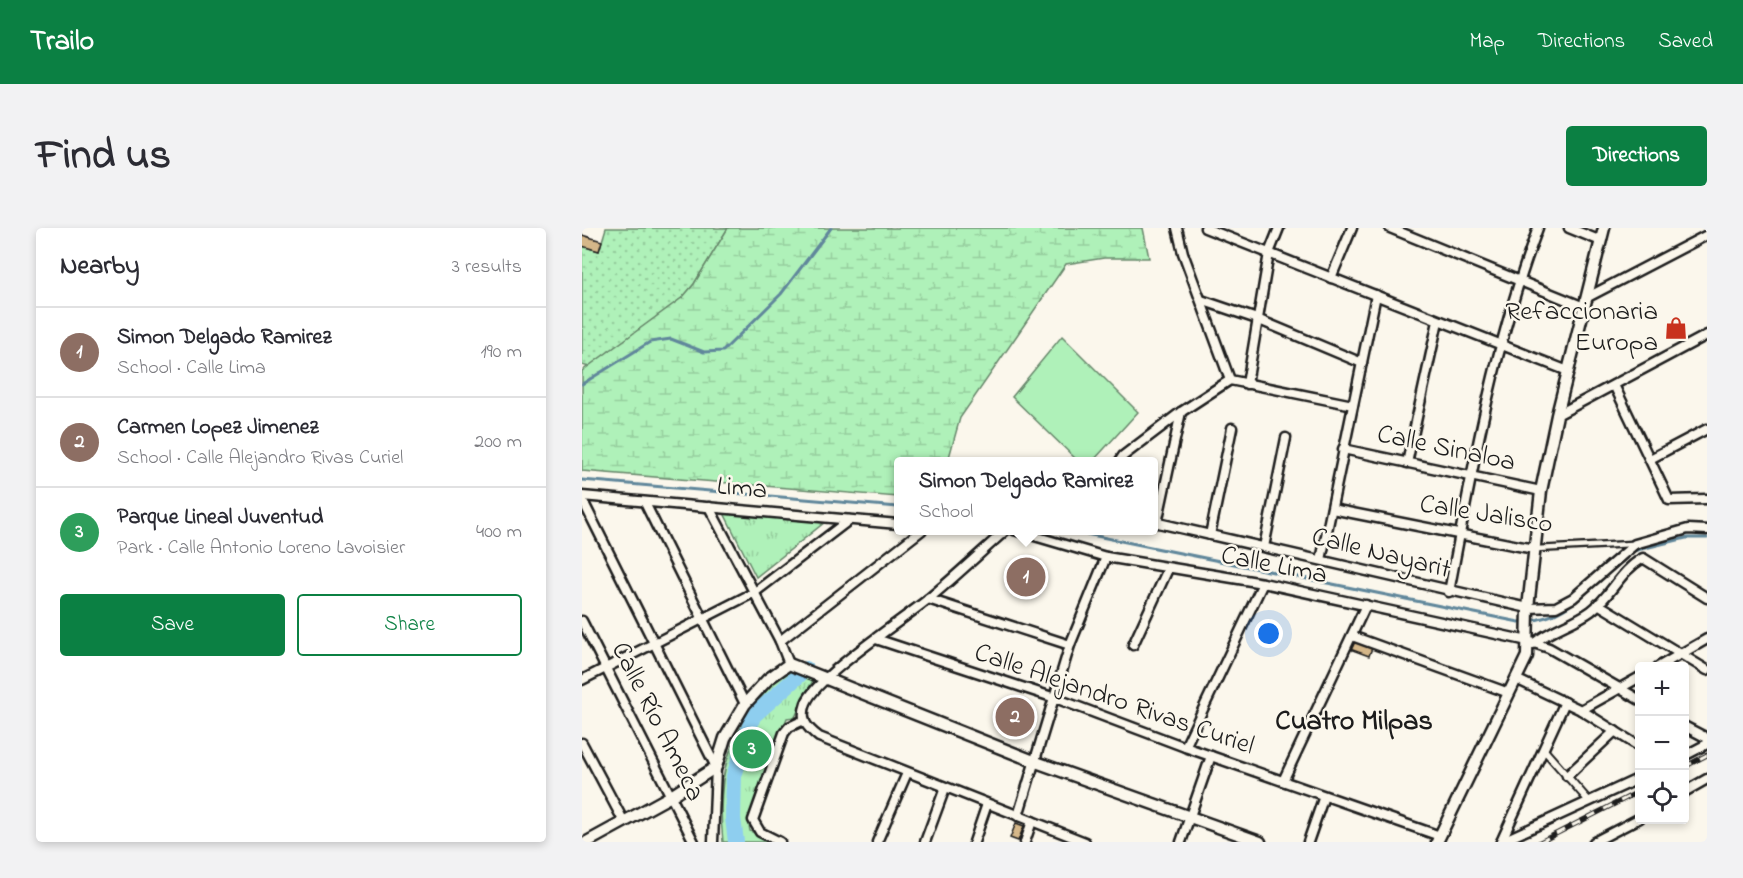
<!DOCTYPE html>
<meta charset="utf-8">
<style>
body{margin:0;font-family:"Indie Flower",sans-serif;background:#f2f2f3;color:#2b2b33}
.controls{position:absolute;right:18px;bottom:18px;display:grid;overflow:hidden;border-radius:6px;box-shadow:0 3px 9px #0003}
.controls button{width:54px;height:54px;display:grid;place-items:center;padding:0;border:0;border-bottom:2px solid #e1e1e2;background:#fff;color:#2b2b33;font:30px sans-serif}
.you{position:absolute;left:687px;top:406px;width:21px;height:21px;margin:-15px;border:4px solid #fff;border-radius:50%;background:#1a73e8;box-shadow:0 0 0 9px #1a73e833}
.badge{display:grid;place-items:center;width:39px;height:39px;border-radius:50%;background:#0b8043;color:#fff;font-size:20px;font-weight:700}
.pin{position:absolute;translate:-50% -50%;border:3px solid #fff;box-shadow:0 2px 6px #0006}
.popup{position:absolute;left:312px;top:229px;width:264px;height:78px;box-sizing:border-box;display:grid;place-content:center;border-radius:6px;background:#fff;filter:drop-shadow(0 2px 4px #0005);font-size:20px;white-space:nowrap;color:#7c7c81}
.popup b{font-size:22px;color:#2b2b33}
.popup::after{content:'';position:absolute;left:50%;top:100%;margin-left:-12px;border:12px solid transparent;border-top-color:#fff}
.list{margin:0;padding:0;list-style:none}
h2{display:flex;justify-content:space-between;align-items:center;height:78px;margin:0;padding:0 24px;font-size:26px}
h2 small{font-size:20px;font-weight:400;color:#7c7c81}
.list li{display:grid;grid-template-columns:39px 1fr auto;gap:18px;align-items:center;box-sizing:border-box;height:90px;padding:0 24px;border-top:2px solid #e1e1e2}
.list b{display:block;font-size:22px;white-space:nowrap}
.list p{margin:0;font-size:20px;white-space:nowrap;color:#7c7c81}
.list em{font-size:20px;font-style:normal;color:#7c7c81}
.actions{display:flex;gap:12px;padding:18px 24px}
.actions a{flex:1;padding:14px 0;border:2px solid #0b8043;border-radius:6px;text-align:center;font-size:21px;color:#0b8043}
.actions .main{background:#0b8043;color:#fff}
.icon{flex:none;width:33px;height:33px;fill:none;stroke:currentColor;stroke-width:2;stroke-linecap:round;stroke-linejoin:round}
.map{position:relative;flex:none;width:1125px;height:614px;overflow:hidden;border-radius:6px}
header{display:flex;align-items:center;gap:36px;box-sizing:border-box;height:84px;padding:0 30px;background:#0b8043;color:#fff}
header strong{font-size:28px}
nav{display:flex;gap:33px;margin-inline-start:auto;font-size:21px}
.intro{display:flex;align-items:center;justify-content:space-between;box-sizing:border-box;height:144px;padding:0 36px}
h1{margin:0;font-size:42px}
.button{padding:15px 27px;border-radius:6px;background:#0b8043;color:#fff;font-size:21px;font-weight:700}
main{display:flex;gap:36px;padding:0 36px}
aside{flex:1;background:#fff;border-radius:6px;box-shadow:0 3px 9px #0003}
.map>svg:first-child{display:block}
.grass{fill:url(#grass-dots);stroke:#66866a;stroke-width:1.5}
.wetland{fill:url(#wetland-marsh);stroke:#66866a;stroke-width:1.5}
.park{fill:url(#park-tufts);stroke:#66866a;stroke-width:1.5}
.pitch{fill:#aff1b9;stroke:#66866a;stroke-width:1.5}
.lines{fill:none;stroke-linecap:round;stroke-linejoin:round}
.stream{stroke:#60879b;stroke-width:3}
.river{stroke:#8eceef;stroke-width:16}
.building{fill:#d5b789;stroke:#1c1c1c;stroke-width:1.5}
.service-casing{stroke:#1c1c1c;stroke-width:9}
.pedestrian-casing{stroke:#1c1c1c;stroke-width:10}
.minor-casing{stroke:#1c1c1c;stroke-width:13}
.tertiary-casing{stroke:#1c1c1c;stroke-width:15}
.service{stroke:#fbf7ec;stroke-width:4.5}
.pedestrian{stroke:#fbf7ec;stroke-width:6}
.minor{stroke:#fbf7ec;stroke-width:8}
.tertiary{stroke:#fbf7ec;stroke-width:10}
.rail-casing{stroke:#1c1c1c;stroke-width:5}
.rail{stroke:#fbf7ec;stroke-width:3;stroke-dasharray:9;stroke-linecap:butt}
.labels{text-anchor:middle;dominant-baseline:central;stroke-width:5;stroke-linejoin:round;paint-order:stroke}
.poi-label{font-size:27px;fill:#1c1c1c;stroke:#fbf7ec;text-anchor:end}
.street-label{font-size:27px;fill:#1c1c1c;stroke:#fbf7ec}
.neighbourhood-label{font-size:28px;font-weight:bold;fill:#1c1c1c;stroke:#fbf7ec}
</style>
<header>
<strong>Trailo</strong>
<nav><a>Map</a><a>Directions</a><a>Saved</a></nav>
</header>
<div class="intro"><h1>Find us</h1><a class="button">Directions</a></div>
<main>
<aside>
<h2>Nearby<small>3 results</small></h2>
<ul class="list">
<li><span class="badge" style="background:#8d6e63">1</span><div><b>Simon Delgado Ramirez</b><p>School · Calle Lima</p></div><em>190 m</em></li>
<li><span class="badge" style="background:#8d6e63">2</span><div><b>Carmen Lopez Jimenez</b><p>School · Calle Alejandro Rivas Curiel</p></div><em>200 m</em></li>
<li><span class="badge" style="background:#2e9e5b">3</span><div><b>Parque Lineal Juventud</b><p>Park · Calle Antonio Loreno Lavoisier</p></div><em>400 m</em></li>
</ul>
<div class="actions"><a class="main">Save</a><a>Share</a></div>
</aside>
<div class="map">
<svg width="1125" height="614" viewBox="0 0 1125 614">
<defs>
<pattern id="grass-dots" width="8" height="8" patternUnits="userSpaceOnUse" patternTransform="scale(1.5)"><rect width="8" height="8" fill="#aff1b9"/><path d="M2 2h.1M6 6h.1" fill="none" stroke="#96ce9e" stroke-width="1.8" stroke-linecap="round"/></pattern>
<pattern id="wetland-marsh" width="20" height="14" patternUnits="userSpaceOnUse" patternTransform="scale(1.5)"><rect width="20" height="14" fill="#aff1b9"/><path d="M1 5h8M5 5V1M11 12h8M15 12V8" fill="none" stroke="#96ce9e"/></pattern>
<pattern id="park-tufts" width="24" height="20" patternUnits="userSpaceOnUse" patternTransform="scale(1.5)"><rect width="24" height="20" fill="#aff1b9"/><path d="M3 7l-1-3M5 7V3M7 7l1-3M15 17l-1-3M17 17v-4M19 17l1-3" fill="none" stroke="#96ce9e"/></pattern>
</defs>
<rect width="100%" height="100%" fill="#fbf7ec"/>
<filter id="ink" filterUnits="userSpaceOnUse"><feTurbulence type="fractalNoise" baseFrequency=".0167" numOctaves="2"/><feDisplacementMap in="SourceGraphic" scale="12" xChannelSelector="R" yChannelSelector="G"/><feConvolveMatrix kernelMatrix="1 2 1 2 8 2 1 2 1" color-interpolation-filters="sRGB"/></filter>
<g filter="url(#ink)">
<polygon class="grass" points="24,0 146,0 112,56 101,69 7,139 0,137 0,18 17,23"/>
<polygon class="wetland" points="146,0 561,0 567,30 522,30 484,36 378,190 366,233 316,234 316,269 0,243 0,143 101,69 112,56"/>
<g class="park">
<polygon points="142,285 243,294 174,349"/>
<path d="M206,438l26,12 -19,39 -8,1 -39,101 2,12 25,11h-52c-9,-82 12,-118 65,-176z"/>
</g>
<polygon class="pitch" points="480,108 556,184 511,233 496,233 430,169"/>
<g class="lines">
<g class="stream">
<polyline points="0,156 68,114 89,111 122,124 141,123 199,66 249,0"/>
<polyline points="0,252 316,279"/>
<path d="M485,302l452,92c28,-2 46,-10 66,-29"/>
<polyline points="1051,323 1104,310 1125,310"/>
</g>
<polyline class="river" points="154,614 151,590 152,548 171,488 224,441"/>
</g>
<g class="building">
<polygon points="0,7 20,13 17,23 0,18"/>
<polygon points="771,413 790,420 787,428 768,421"/>
<polygon points="434,595 442,598 436,613 428,610"/>
</g>
<g class="lines">
<g class="service-casing">
<polyline id="service" points="954,321 1050,316"/>
</g>
<g class="pedestrian-casing">
<polyline id="pedestrian" points="963,523 1006,572"/>
</g>
<g class="minor-casing">
<g id="minor">
<polyline points="595,0 601,25 648,152"/>
<polyline points="623,0 986,143"/>
<polyline points="808,0 1002,79"/>
<polyline points="987,0 1019,13"/>
<polyline points="749,50 770,0"/>
<polyline points="1004,70 1125,7"/>
<polyline points="619,72 675,91 780,135"/>
<polyline points="665,156 687,25 697,0"/>
<polyline points="1032,157 1087,272 1125,271"/>
<polyline points="975,187 1125,107"/>
<polyline points="761,221 959,263"/>
<polyline points="1068,231 1125,201"/>
<polyline points="537,234 541,228 599,184 648,152 771,177"/>
<polyline points="825,235 856,93"/>
<polyline points="0,268 316,296"/>
<polyline points="0,271 134,539 131,614"/>
<polyline points="63,275 163,476"/>
<polyline points="127,279 198,413 207,436"/>
<polyline points="750,281 952,321"/>
<polyline points="572,294 946,380 974,379 991,370 1053,316 1106,301 1125,302"/>
<polyline points="575,295 599,184"/>
<path d="M424,302c-27,24 -52,48 -79,70 -26,21 -111,77 -121,103 -6,17 0,24 13,34l266,105"/>
<polyline points="432,302 524,329 681,355 946,413 967,420 1058,472"/>
<polyline points="628,307 650,200"/>
<polyline points="682,319 704,210"/>
<polyline points="739,332 794,67"/>
<path d="M867,364c23,-122 45,-247 89,-364"/>
<polyline points="346,371 488,417"/>
<polyline points="1016,376 1125,442"/>
<polyline points="0,393 112,614"/>
<polyline points="770,408 927,465"/>
<polyline points="294,411 473,470 603,519 858,608"/>
<polyline points="198,413 340,302"/>
<path d="M951,416c18,-15 40,-20 58,-33 20,-15 29,-40 52,-53l64,40"/>
<polyline points="551,417 586,341"/>
<polyline points="1076,439 1125,411"/>
<polyline points="934,451 999,482 1058,519"/>
<polyline points="0,452 173,364 267,292"/>
<polyline points="999,482 1058,449"/>
<polyline points="1102,498 1125,510"/>
<polyline points="0,515 42,594"/>
<polyline points="603,519 681,355"/>
<polyline points="1102,528 1125,516"/>
<polyline points="985,548 1033,503"/>
<polyline points="701,553 784,377"/>
<polyline points="1102,564 1125,551"/>
<polyline points="436,588 488,417 524,329"/>
<polyline points="198,614 178,604 171,592 202,505 207,499 222,492"/>
<polyline points="295,614 325,545"/>
<polyline points="343,614 363,560"/>
<polyline points="392,614 405,576"/>
<polyline points="443,614 450,593"/>
<polyline points="599,614 629,528"/>
<polyline points="726,614 742,568"/>
<polyline points="919,614 983,474"/>
<polyline points="919,614 1058,550"/>
<polyline points="1012,614 1058,590"/>
</g>
</g>
<g class="tertiary-casing">
<g id="tertiary">
<polyline points="5,614 89,568 134,539 143,510 163,476 186,451 207,436 454,534 678,614"/>
<polyline points="855,614 945,428 946,380 959,263 975,187 1022,0"/>
</g>
</g>
<use href="#service" class="service"/>
<use href="#pedestrian" class="pedestrian"/>
<use href="#minor" class="minor"/>
<use href="#tertiary" class="tertiary"/>
<g class="rail-casing">
<g id="rail">
<polyline points="1102,539 1125,527"/>
<polyline points="958,614 1058,563"/>
</g>
</g>
<use href="#rail" class="rail"/>
</g>
</g>
<defs>
<g id="shop-bare" transform="scale(1.8)"><path d="M-5-2.5h2.3a2.7 3.5 0 0 1 5.4 0H5L5.5 6h-11ZM-1.5-2.5h3a1.5 2.3 0 0 0-3 0Z" fill="#c8321e" stroke="#fbf7ec" stroke-width="2.5" paint-order="stroke"/></g>
</defs>
<g fill-rule="evenodd">
<use href="#shop-bare" x="1094" y="100"/>
</g>
<g class="labels">
<g class="poi-label">
<text x="1076" y="84">Refaccionaria<tspan x="1076" dy="31">Europa</tspan></text>
</g>
<g class="street-label">
<text transform="translate(864 221) rotate(12)">Calle Sinaloa</text>
<text transform="translate(160 261) rotate(5)">Lima</text>
<text transform="translate(904 287) rotate(9)">Calle Jalisco</text>
<text transform="translate(799 326) rotate(14)">Calle Nayarit</text>
<text transform="translate(692 338) rotate(11)">Calle Lima</text>
<text transform="translate(532 472) rotate(19)">Calle Alejandro Rivas Curiel</text>
<text transform="translate(75 494) rotate(63)">Calle Río Ameca</text>
</g>
<g class="neighbourhood-label">
<text x="772" y="494">Cuatro Milpas</text>
</g>
</g>
</svg>
<div class="controls">
<button>+</button>
<button>−</button>
<button><svg class="icon" aria-label="locate" viewBox="0 0 24 24"><circle cx="12" cy="12" r="6"/><path d="M12 2v4M12 18v4M2 12h4M18 12h4"/></svg></button>
</div>
<div class="you"></div>
<div class="pin badge" style="left:444px;top:349px;background:#8d6e63">1</div>
<div class="popup"><b>Simon Delgado Ramirez</b>School</div>
<div class="pin badge" style="left:433px;top:489px;background:#8d6e63">2</div>
<div class="pin badge" style="left:170px;top:521px;background:#2e9e5b">3</div>
</div>
</main>
